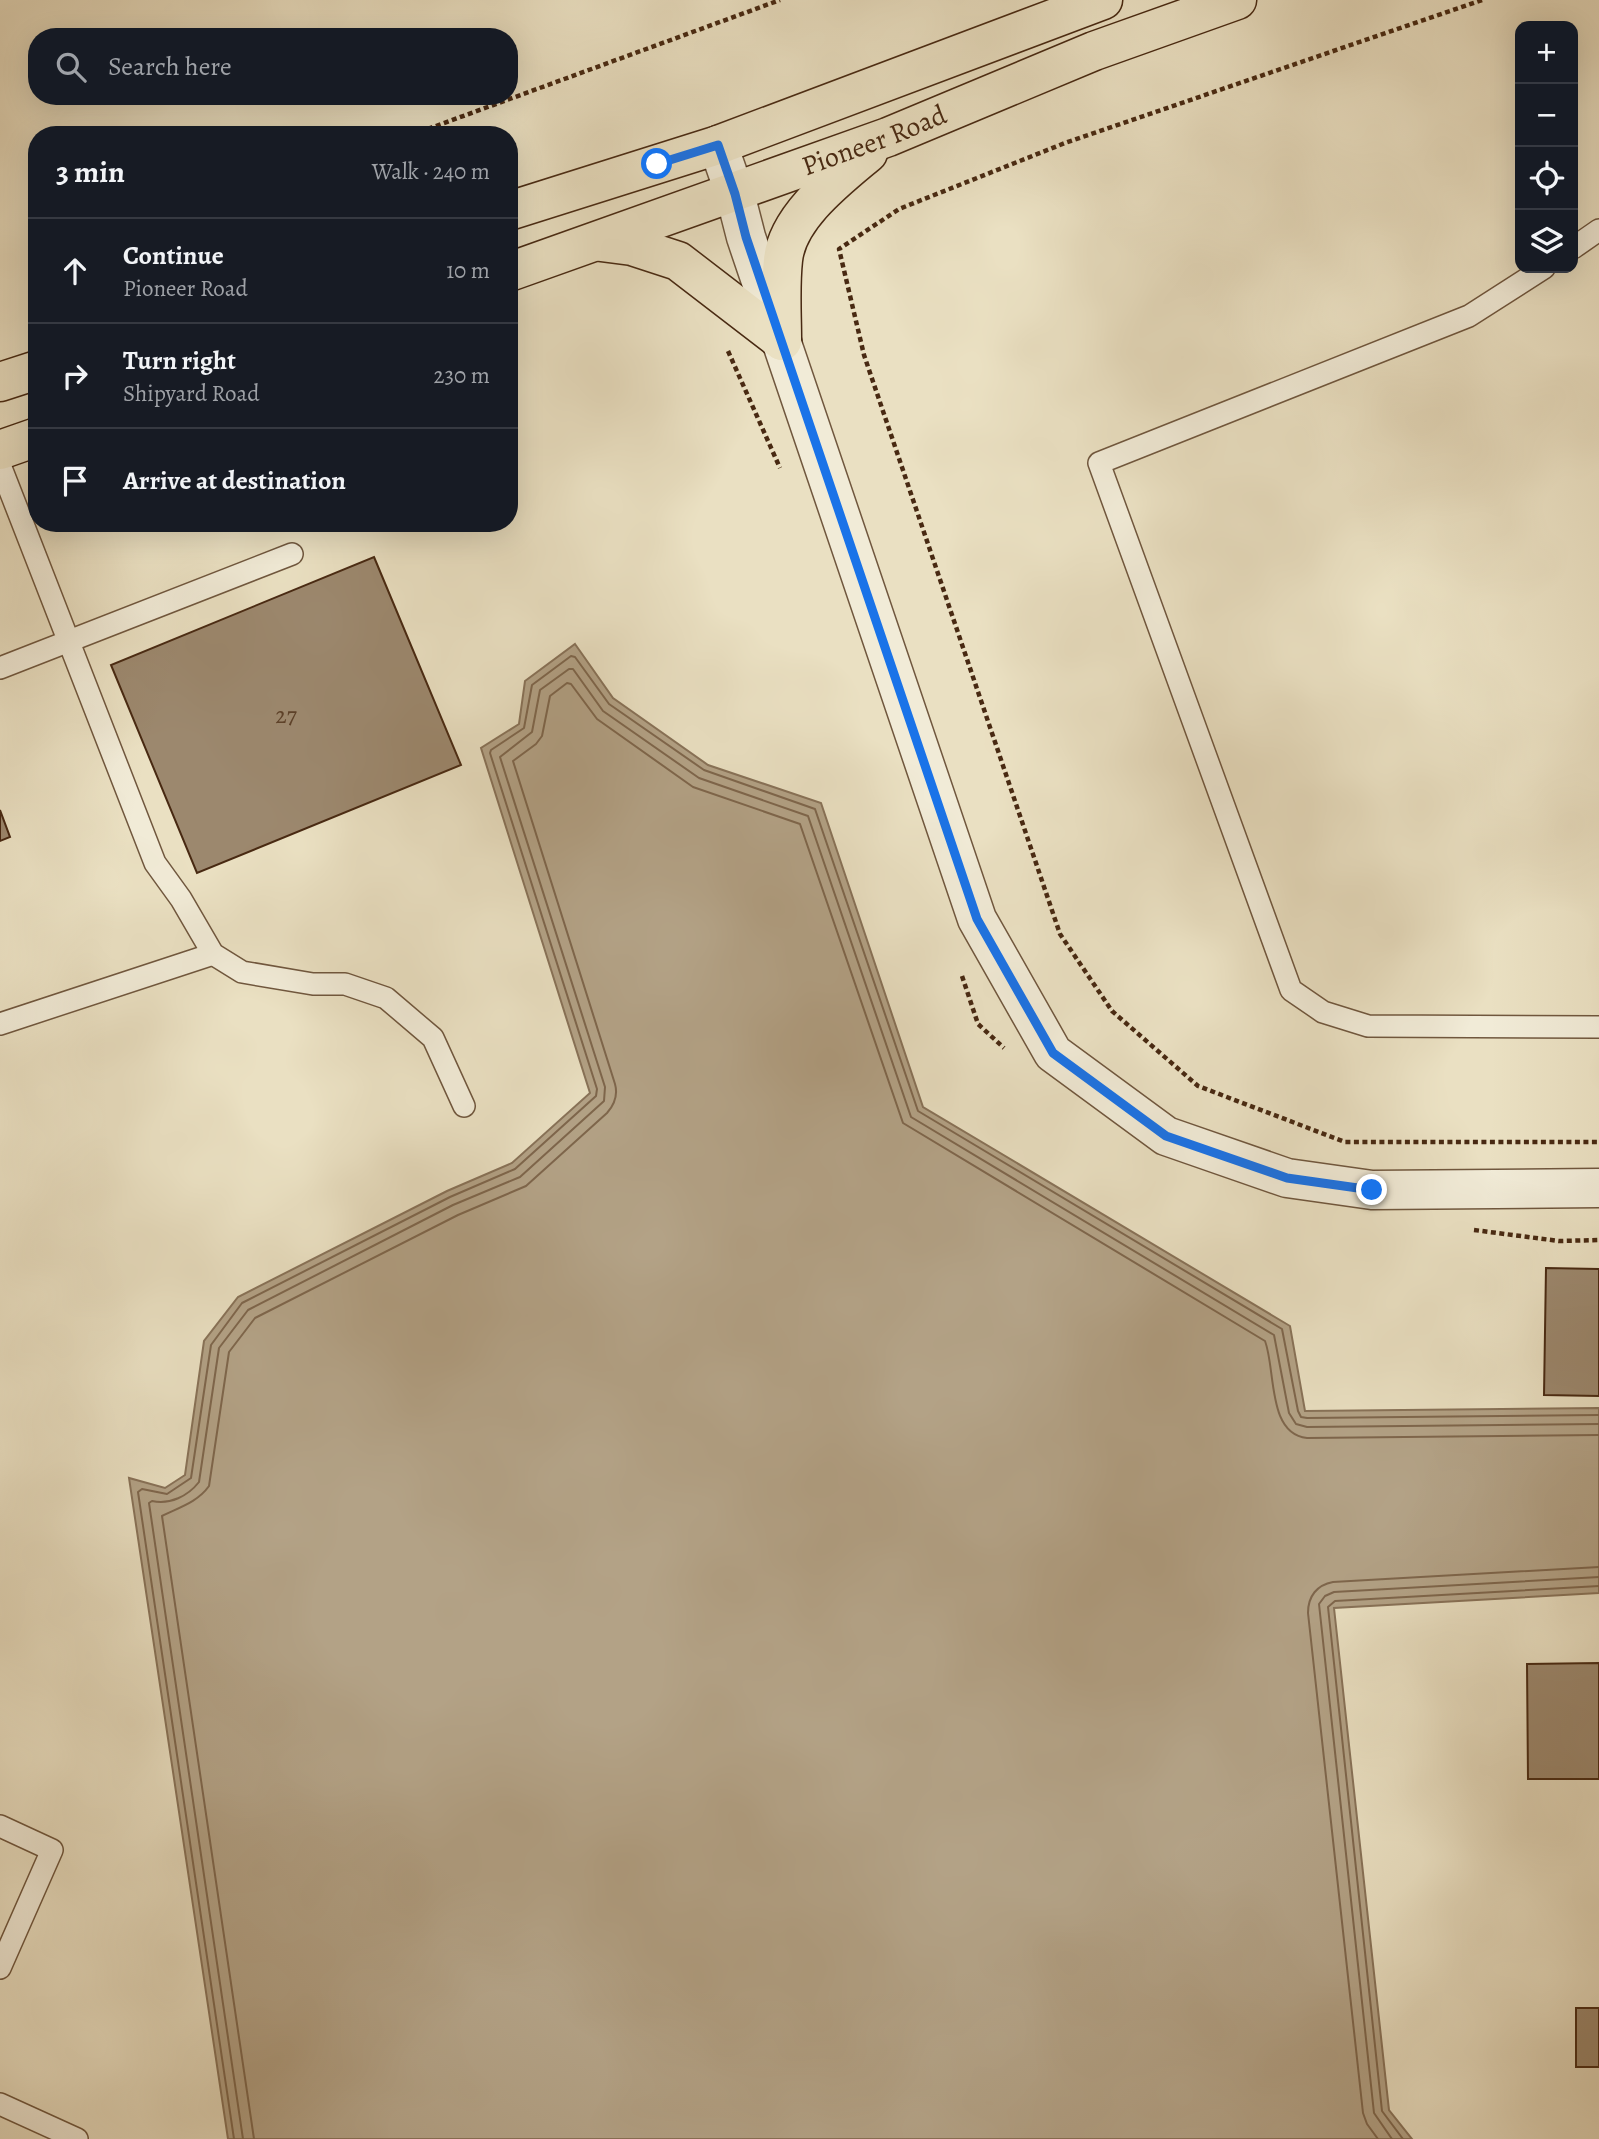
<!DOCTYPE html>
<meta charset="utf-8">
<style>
body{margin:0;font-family:Alegreya,serif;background:#242831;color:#f1f3f6}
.controls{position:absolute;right:21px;top:21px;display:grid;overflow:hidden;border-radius:14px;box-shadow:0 7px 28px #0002}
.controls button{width:63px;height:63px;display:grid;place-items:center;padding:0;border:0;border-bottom:2px solid #363941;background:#171b24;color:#f1f3f6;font:35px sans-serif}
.stop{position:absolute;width:21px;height:21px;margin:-16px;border:5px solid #1a73e8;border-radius:50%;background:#fff}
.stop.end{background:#1a73e8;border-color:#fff;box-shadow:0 2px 7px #0008}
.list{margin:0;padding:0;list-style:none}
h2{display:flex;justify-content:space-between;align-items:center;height:91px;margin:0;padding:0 28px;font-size:30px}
h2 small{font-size:23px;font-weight:400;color:#9ea1a6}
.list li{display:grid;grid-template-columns:46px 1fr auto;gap:21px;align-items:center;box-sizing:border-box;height:105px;padding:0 28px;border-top:2px solid #363941}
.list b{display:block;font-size:26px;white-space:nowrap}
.list p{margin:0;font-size:23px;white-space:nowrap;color:#9ea1a6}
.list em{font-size:23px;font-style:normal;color:#9ea1a6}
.icon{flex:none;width:38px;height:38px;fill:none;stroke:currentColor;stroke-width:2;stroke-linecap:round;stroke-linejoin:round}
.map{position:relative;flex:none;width:1599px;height:2139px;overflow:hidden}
.search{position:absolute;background:#171b24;box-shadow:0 7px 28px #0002;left:28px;top:28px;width:490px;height:77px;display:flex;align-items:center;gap:18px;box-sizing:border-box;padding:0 24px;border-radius:28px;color:#9ea1a6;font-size:26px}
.panel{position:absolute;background:#171b24;box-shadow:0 7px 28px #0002;left:28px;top:126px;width:490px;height:406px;border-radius:28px}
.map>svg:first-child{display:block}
.water{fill:#b3a286;stroke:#887258;stroke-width:2}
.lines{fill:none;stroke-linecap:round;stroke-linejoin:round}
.shore{stroke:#7e664c;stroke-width:2}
.building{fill:#9c886e;stroke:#482912;stroke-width:2}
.lane-casing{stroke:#70573e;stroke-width:24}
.street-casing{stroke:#70573e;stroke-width:41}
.primary-casing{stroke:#482912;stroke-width:41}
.path{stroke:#482912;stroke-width:4.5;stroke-dasharray:5 3.5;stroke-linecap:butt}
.lane{stroke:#f1ebd7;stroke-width:21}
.street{stroke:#f1ebd7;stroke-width:38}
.primary{stroke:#eae0c2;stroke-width:38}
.route{stroke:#1a73e8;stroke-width:9}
.labels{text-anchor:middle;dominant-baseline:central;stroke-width:5;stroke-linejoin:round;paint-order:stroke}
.number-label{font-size:24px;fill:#5d4129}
.street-label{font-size:28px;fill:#482912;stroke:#f1ebd7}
</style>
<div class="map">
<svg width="1599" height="2139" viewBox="0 0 1599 2139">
<rect width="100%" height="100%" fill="#eae0c2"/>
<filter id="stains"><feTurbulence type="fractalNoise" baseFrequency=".00286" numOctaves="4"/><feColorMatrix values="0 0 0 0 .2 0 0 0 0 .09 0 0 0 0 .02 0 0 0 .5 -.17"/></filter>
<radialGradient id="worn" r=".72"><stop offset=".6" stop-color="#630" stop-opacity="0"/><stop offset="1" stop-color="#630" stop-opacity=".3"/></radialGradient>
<polygon class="water" points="575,644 613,698 708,765 821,803 923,1107 1290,1326 1305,1411 1599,1408 1599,1593 1334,1608 1389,2110 1412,2139 228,2139 129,1478 165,1488 185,1475 204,1341 238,1297 447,1191 512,1163 590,1093 481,748 519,724 525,681"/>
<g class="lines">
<g class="shore">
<polyline points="234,2139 138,1492 142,1489 167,1494 191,1478 211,1345 242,1303 450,1197 515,1169 596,1096 597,1089 490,753 491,750 524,728 532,685 571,656 575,657 609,704 704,770 815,809 918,1111 1282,1329 1298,1411 1301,1417 1307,1418 1599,1415"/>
<path d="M243,2139l-94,-636 3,-2c18,4 36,-5 47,-19l20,-134 29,-38 205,-105 67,-28 84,-76 1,-14 -105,-330 32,-25 8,-42 29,-21h4l30,42 96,67 109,38 103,301 363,218 15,78 7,11 11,3 292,-3"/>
<path d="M254,2139l-92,-623c15,-8 35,-13 47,-30l20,-134 26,-34 203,-103 68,-29 81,-73c8,-9 11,-18 8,-29l-102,-323 23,-17 6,-8 8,-40 17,-13 4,1 26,35 96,68 107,37 103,299 362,218c11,29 2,93 42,97l292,-3"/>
<path d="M1378,2139l-11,-15 -4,-11 -55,-500c0,-17 9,-28 25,-31l266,-15"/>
<polyline points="1392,2139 1374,2113 1319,1604 1325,1596 1334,1592 1599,1577"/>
<polyline points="1403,2139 1382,2111 1328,1607 1335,1601 1599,1586"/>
</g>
</g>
<g class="building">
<polygon points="374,557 461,765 197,873 111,665"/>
<polygon points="0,810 10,837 0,841"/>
<polygon points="1546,1268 1599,1269 1599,1396 1544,1395"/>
<polygon points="1599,1663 1599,1779 1528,1779 1527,1664"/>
<rect x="1576" y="2008" width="23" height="59"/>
</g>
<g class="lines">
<g class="lane-casing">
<g id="lane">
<polyline points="1573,248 1599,230"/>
<polyline points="1544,268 1469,316 1099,463 1291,990 1323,1012 1368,1026 1599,1027"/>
<polyline points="0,465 155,863 181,899 213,954 242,972 313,984 345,984 386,998 433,1038 464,1106"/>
<polyline points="0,668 292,554"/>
<polyline points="0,1024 213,954"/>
<polyline points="0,1826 52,1850 0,1968"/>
<polyline points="0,2104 77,2139"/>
</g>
</g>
<g class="street-casing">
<polyline id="street" points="718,145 735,194 746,237 977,919 1053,1053 1166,1136 1287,1178 1372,1190 1599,1188"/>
</g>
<g class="primary-casing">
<g id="primary">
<polyline points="509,211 718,145 1103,0"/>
<polyline points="601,242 632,246 678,261 782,341"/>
<path id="s1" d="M509,272l379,-135 206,-86 143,-51"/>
<path d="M782,341c0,-26 -2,-54 1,-81 4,-43 54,-81 85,-107"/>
<polyline points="0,382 37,370"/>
<polyline points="0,450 37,437"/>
</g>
</g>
<g class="path">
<polyline points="1482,0 1065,143 899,209 839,249 864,355 1060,934 1112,1011 1198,1086 1345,1142 1599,1142"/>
<polyline points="423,135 425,130 780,0"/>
<polyline points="728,351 780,468"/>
<polyline points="962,976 978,1024 1004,1048"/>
<polyline points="1474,1230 1559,1241 1599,1240"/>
</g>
<use href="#lane" class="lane"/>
<use href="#street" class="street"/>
<use href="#primary" class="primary"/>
</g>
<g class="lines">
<polyline class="route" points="657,164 718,145 735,194 746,237 977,919 1053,1053 1166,1136 1287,1178 1372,1190"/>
</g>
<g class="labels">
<g class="number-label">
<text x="286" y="715">27</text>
</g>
<g class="street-label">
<text stroke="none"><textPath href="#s1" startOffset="388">Pioneer Road</textPath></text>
</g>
</g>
<rect width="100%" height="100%" filter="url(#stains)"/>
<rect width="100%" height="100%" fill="url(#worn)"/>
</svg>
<div class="controls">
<button>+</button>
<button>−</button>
<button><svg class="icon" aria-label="locate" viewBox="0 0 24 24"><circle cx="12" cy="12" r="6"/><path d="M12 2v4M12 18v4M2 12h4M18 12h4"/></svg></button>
<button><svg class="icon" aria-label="layers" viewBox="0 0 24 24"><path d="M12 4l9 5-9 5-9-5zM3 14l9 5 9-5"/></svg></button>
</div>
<div class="stop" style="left:657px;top:164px"></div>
<div class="stop end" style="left:1372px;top:1190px"></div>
<div class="search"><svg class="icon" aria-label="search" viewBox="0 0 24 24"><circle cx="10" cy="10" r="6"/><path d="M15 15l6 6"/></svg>Search here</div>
<section class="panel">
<h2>3 min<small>Walk · 240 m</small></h2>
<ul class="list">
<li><svg class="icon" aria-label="ahead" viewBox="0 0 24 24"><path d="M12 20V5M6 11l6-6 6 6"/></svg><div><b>Continue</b><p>Pioneer Road</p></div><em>10 m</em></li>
<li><svg class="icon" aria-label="right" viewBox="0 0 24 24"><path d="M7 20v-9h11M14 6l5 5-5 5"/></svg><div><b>Turn right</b><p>Shipyard Road</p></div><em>230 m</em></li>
<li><svg class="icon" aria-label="arrive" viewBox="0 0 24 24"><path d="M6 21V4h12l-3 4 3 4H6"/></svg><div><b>Arrive at destination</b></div></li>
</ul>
</section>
</div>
